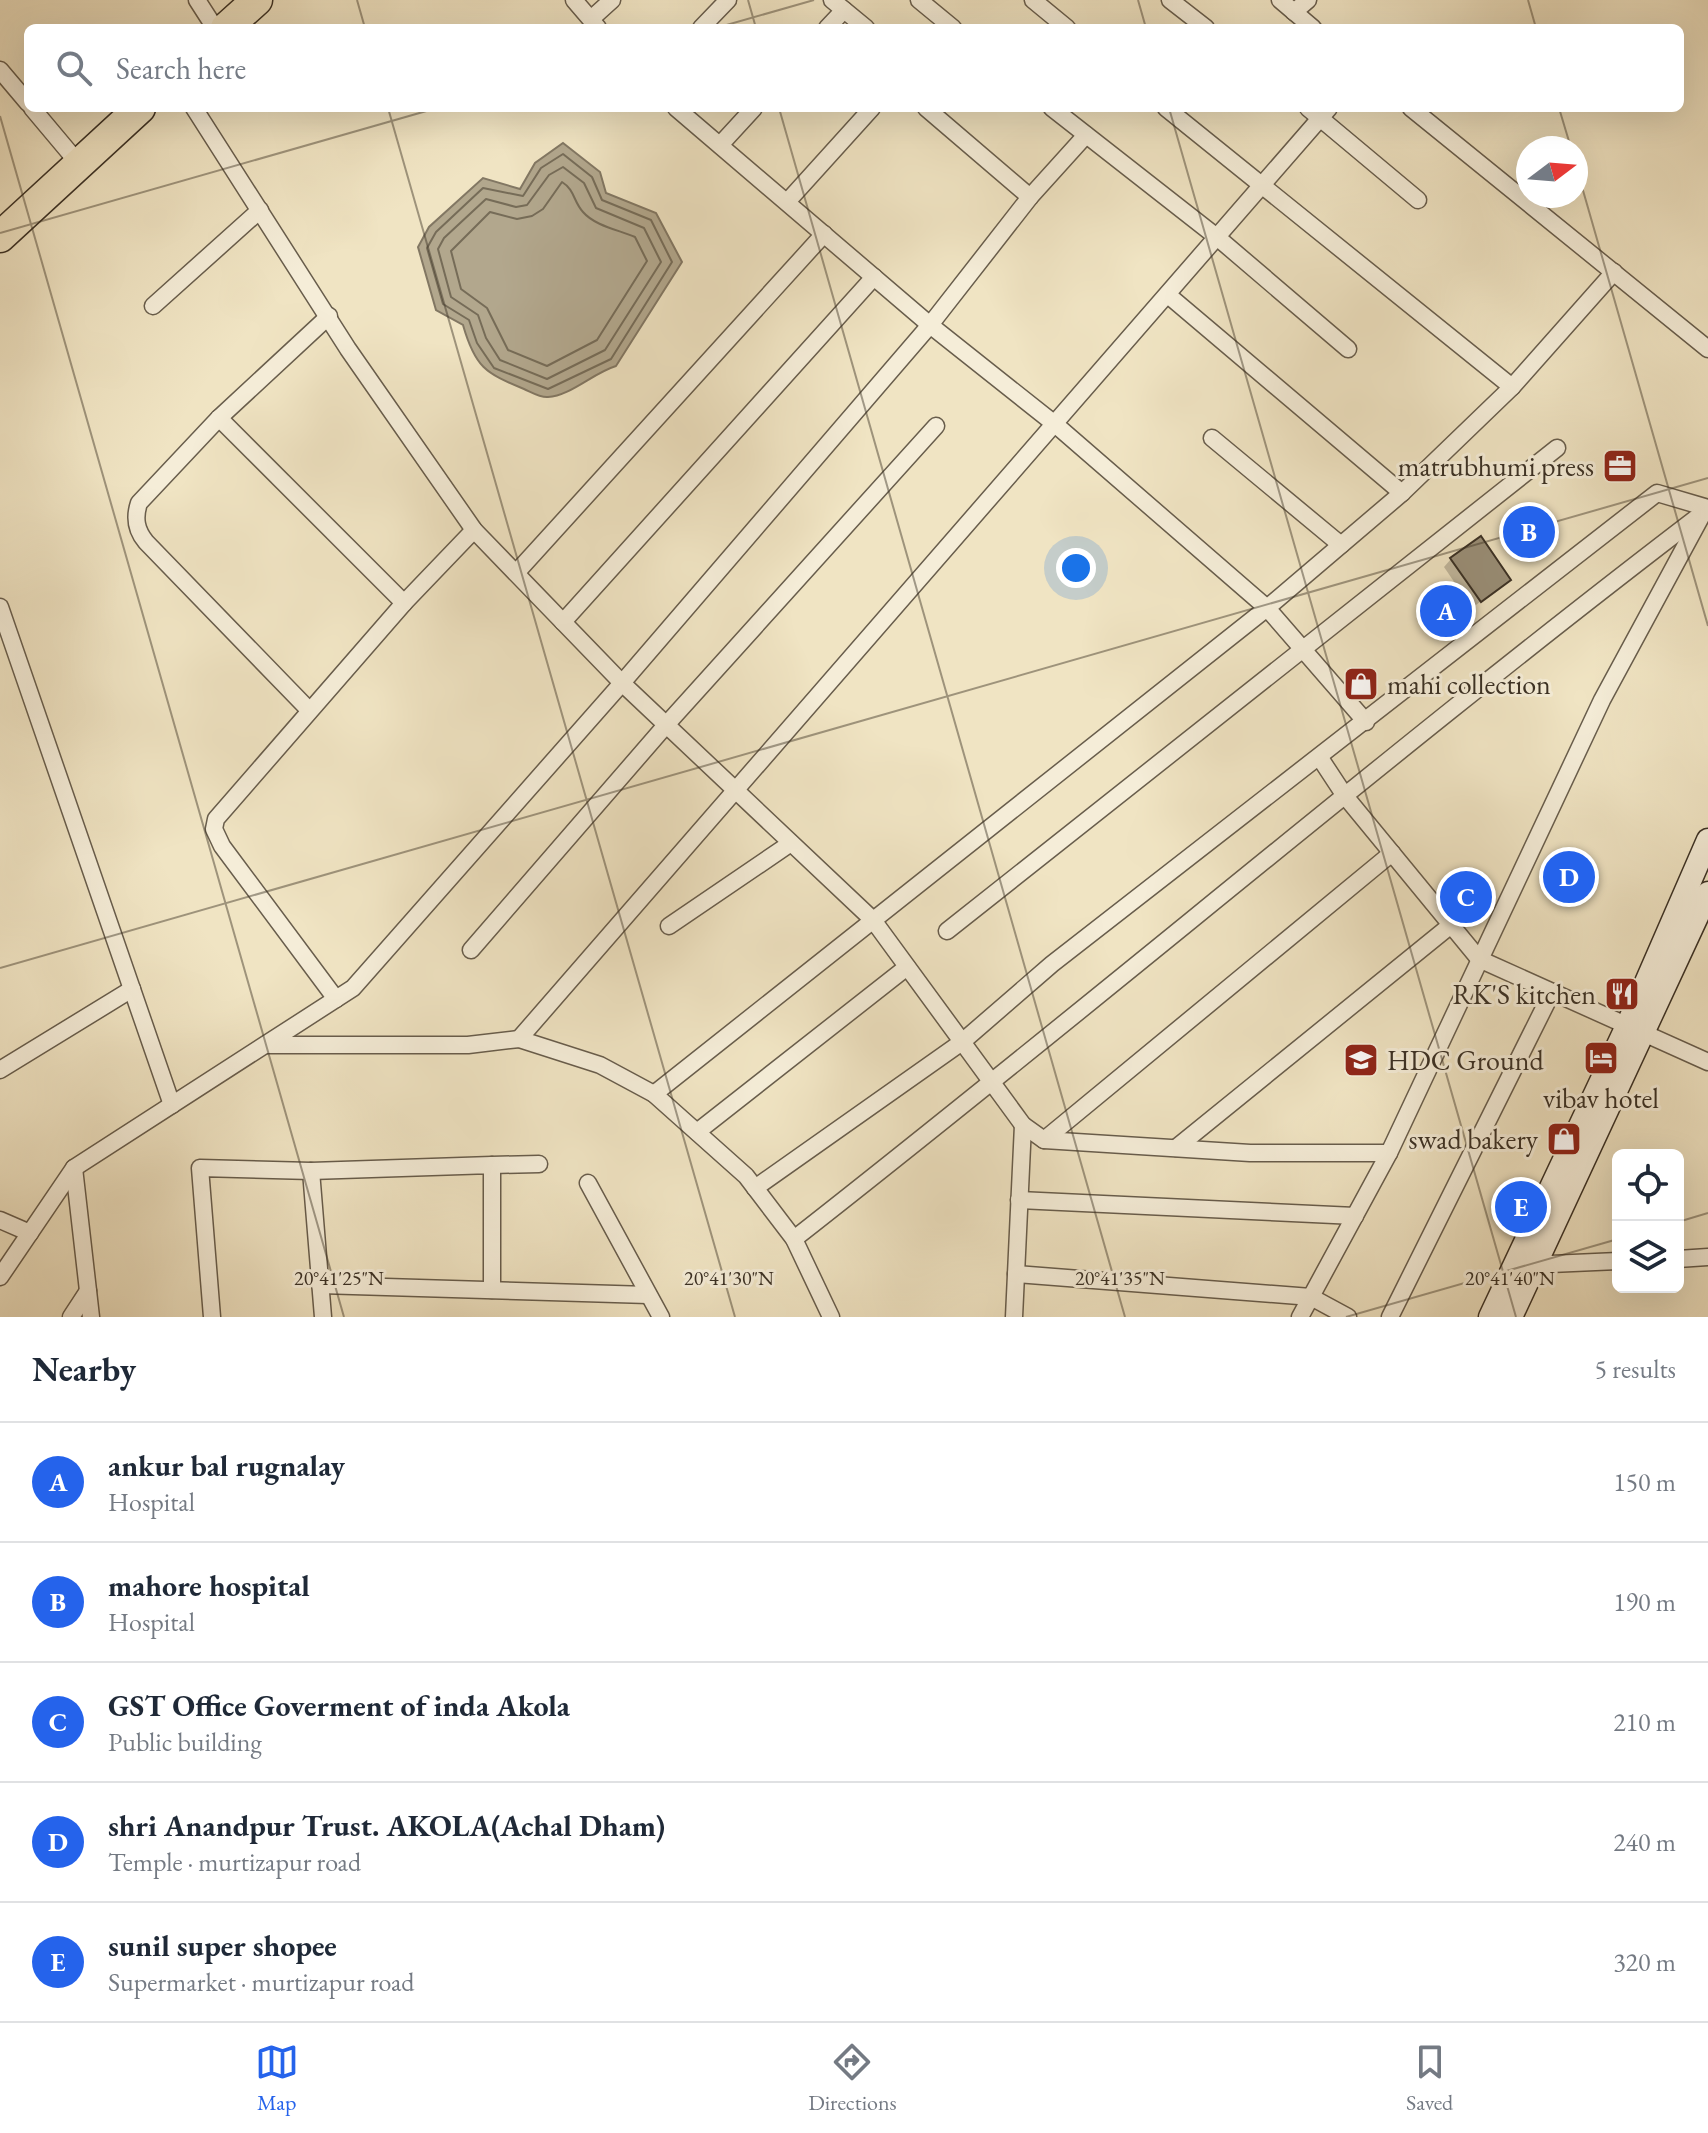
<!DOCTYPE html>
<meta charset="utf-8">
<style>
body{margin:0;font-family:"EB Garamond",serif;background:#f6f6f7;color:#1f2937}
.controls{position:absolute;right:24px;bottom:24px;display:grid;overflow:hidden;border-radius:12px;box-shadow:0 8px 32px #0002}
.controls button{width:72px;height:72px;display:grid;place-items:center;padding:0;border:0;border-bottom:2px solid #e0e1e3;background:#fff;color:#1f2937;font:40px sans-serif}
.compass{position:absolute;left:1516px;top:136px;width:72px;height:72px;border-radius:50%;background:#fff;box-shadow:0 8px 32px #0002;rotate:74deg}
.you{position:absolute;left:1076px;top:568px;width:28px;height:28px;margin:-20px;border:6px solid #fff;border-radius:50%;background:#1a73e8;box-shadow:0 0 0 12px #1a73e833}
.badge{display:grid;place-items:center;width:52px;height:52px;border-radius:50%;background:#2563eb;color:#fff;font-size:26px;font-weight:700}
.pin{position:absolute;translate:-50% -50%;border:4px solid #fff;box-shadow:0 2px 8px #0006}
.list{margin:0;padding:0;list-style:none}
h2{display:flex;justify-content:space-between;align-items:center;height:104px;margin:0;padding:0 32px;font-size:34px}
h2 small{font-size:26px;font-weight:400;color:#747a83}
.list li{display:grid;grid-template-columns:52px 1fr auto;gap:24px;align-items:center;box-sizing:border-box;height:120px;padding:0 32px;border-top:2px solid #e0e1e3}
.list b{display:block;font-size:30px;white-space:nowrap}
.list p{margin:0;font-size:26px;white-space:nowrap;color:#747a83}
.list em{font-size:26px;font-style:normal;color:#747a83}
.icon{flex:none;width:44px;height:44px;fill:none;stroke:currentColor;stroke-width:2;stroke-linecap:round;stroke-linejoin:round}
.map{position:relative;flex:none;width:1708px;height:1317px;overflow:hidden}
.search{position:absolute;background:#fff;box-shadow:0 8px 32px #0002;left:24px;right:24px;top:24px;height:88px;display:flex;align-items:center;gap:20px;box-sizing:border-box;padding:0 28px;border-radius:12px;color:#747a83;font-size:30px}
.sheet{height:704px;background:#fff}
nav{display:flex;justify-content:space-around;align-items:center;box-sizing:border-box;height:112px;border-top:2px solid #e0e1e3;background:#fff;font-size:22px;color:#747a83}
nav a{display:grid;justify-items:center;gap:4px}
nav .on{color:#2563eb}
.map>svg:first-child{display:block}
.water{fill:#b2a78d;stroke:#827763;stroke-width:2}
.shadow{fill:#0003}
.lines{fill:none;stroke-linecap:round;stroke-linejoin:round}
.shore{stroke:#766c58;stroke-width:2}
.building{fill:#998e77;stroke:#3a3024;stroke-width:2}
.street-casing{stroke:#685d4c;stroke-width:19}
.secondary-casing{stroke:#3a3024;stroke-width:25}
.highway-casing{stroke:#3a3024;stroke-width:33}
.street{stroke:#f5edd8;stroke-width:16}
.secondary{stroke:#f5edd8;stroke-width:22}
.highway{stroke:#f0e4c3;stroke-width:30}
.ticks{fill:none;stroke:#3a3024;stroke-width:2;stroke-opacity:0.45}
.labels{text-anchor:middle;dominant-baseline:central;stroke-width:6;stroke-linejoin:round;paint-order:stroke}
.poi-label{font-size:28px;fill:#3a3024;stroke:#f5edd8;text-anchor:end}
.ticks-label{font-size:20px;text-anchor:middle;fill:#3a3024;stroke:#f5edd8;stroke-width:6;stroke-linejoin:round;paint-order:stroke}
</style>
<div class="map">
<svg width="1708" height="1317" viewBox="0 0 1708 1317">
<rect width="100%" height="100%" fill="#f0e4c3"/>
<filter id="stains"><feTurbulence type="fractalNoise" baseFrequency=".0025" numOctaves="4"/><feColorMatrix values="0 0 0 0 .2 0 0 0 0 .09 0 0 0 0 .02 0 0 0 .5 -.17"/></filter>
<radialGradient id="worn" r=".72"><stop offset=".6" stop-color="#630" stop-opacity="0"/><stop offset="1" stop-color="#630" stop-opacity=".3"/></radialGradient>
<path class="water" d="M563,143l37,29 6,21 50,20 26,49 -66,104c-23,7 -46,30 -68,31 -7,1 -17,-5 -24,-8 -39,-16 -49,-22 -61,-64l-27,-15 -18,-63 11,-20 54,-49 37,11 15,-26z"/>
<polygon class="shadow" points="1451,559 1509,580 1472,608 1444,567"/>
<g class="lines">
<g class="shore">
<polygon points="563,154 592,177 602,200 651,220 672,262 611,359 548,389 494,368 477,343 469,320 443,304 427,248 436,232 483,188 523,196 541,168"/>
<polygon points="563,167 584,183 596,208 644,228 661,262 605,350 547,379 500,360 486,338 478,315 451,297 438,249 444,238 486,199 516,207 527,205 549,175"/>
<path d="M562,182c13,8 11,19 21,30 12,14 36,18 52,25l12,24 -50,79 -50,26 -39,-16 -21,-42 -26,-19 -10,-38 39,-39 27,7 15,-3 11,-7z"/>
</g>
</g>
<polygon class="building" points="1481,536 1511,580 1481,602 1450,558"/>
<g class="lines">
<g class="street-casing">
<g id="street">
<polyline points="197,0 215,28"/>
<polyline points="574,0 598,28"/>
<polyline points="832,0 866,28"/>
<polyline points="919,0 953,28"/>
<polyline points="1033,0 1067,28"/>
<polyline points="1170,0 1206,28"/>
<polyline points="1280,0 1313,28"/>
<polyline points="1294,12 1308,0"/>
<polyline points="591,19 612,0"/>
<polyline points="701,28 728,0"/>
<polyline points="827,28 844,10"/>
<polyline points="0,70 28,103"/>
<polyline points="32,108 79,164"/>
<polyline points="194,108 348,349 474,530 622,683 873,920 1023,1125 1044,1140 1250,1153 1389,1153"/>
<polyline points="676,108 930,325 1056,425 1267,608 1366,722"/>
<polyline points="926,108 1030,197"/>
<polyline points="1052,108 1218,238 1348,349"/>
<polyline points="1166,108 1512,387"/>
<polyline points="1308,108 1418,200"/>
<polyline points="1411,108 1708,349"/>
<polyline points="720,145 754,108"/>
<polyline points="787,202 872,108"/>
<polyline points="1168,295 1402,493"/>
<polyline points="153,306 260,210"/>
<polyline points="219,418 404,603"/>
<polyline points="1212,438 1341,545"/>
<polyline points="516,573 824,234"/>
<polyline points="0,607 172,1105"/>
<polyline points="563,622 874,277"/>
<path d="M309,710l-163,-168c-10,-12 -12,-24 -7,-39l80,-85 110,-102"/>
<polyline points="1320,758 1345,796 1479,959 1708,1062"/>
<polyline points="669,926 791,843"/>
<polyline points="947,931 1557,448"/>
<polyline points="471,950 666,725 936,426"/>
<polyline points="336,999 222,846 214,829 216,819 404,603 474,530"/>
<polyline points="519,1039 1329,108"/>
<polyline points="266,1045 468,1045 519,1039 600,1065 654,1094 746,1176 794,1239 831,1317"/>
<polyline points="0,1070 132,989"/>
<polyline points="654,1094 1267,608 1402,493 1512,387 1614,272"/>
<polyline points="697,1132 907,967"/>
<polyline points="1044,1140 1392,853"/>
<polyline points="1176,1148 1451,925"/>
<polyline points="492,1165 539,1164"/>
<polyline points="74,1168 91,1317"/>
<polyline points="311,1171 323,1317"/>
<polyline points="588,1183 661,1317"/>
<polyline points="755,1188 962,1042 1052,964 1657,493 1708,508"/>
<polyline points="1019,1200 1355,1216"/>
<polyline points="0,1220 30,1233"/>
<path d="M794,1239c307,-240 604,-494 914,-730"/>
<polyline points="1678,1259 1708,1257"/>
<polyline points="1528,1265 1618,1261"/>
<polyline points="1016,1274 1311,1297 1348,1317"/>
<polyline points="0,1277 74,1168 353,988 622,683 930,325 1030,197 1086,135"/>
<polyline points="320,1285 648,1295"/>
<polyline points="71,1317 88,1291"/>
<polyline points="212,1317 200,1168 311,1171 492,1165 492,1290"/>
<polyline points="1014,1317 1023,1125"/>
<polyline points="1300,1317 1389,1153 1602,700 1701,517"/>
<polyline points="1390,1317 1552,992"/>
</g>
</g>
<g class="secondary-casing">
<g id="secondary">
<polyline points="1490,1317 1627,1026 1708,840"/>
<polyline points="1511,1317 1708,893"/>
</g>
</g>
<g class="highway-casing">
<g id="highway">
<polyline points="226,28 257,0"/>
<polyline points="0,237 140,108"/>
</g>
</g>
<use href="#street" class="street"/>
<use href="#secondary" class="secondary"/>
<use href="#highway" class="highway"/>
</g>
<path class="ticks" d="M357,0l8,28M748,0l8,28M1138,0l8,28M1528,0l8,28M716,28l98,-28M388,108l347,1209M779,108l346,1209M1169,108l347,1209M1559,108l12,40M0,116l344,1201M1576,166l132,460M0,233l437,-125M0,968l1708,-490M1678,1222l30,-9M1346,1317l272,-78"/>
<defs>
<g id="office-square" transform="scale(1.8)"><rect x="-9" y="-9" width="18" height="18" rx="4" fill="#8f2418" stroke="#f5edd8"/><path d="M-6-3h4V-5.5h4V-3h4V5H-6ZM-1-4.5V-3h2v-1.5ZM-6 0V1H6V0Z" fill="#fff"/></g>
<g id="shop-square" transform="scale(1.8)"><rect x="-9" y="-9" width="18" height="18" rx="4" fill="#8f2418" stroke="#f5edd8"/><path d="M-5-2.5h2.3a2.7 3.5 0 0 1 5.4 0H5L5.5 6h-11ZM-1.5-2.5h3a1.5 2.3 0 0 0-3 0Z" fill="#fff"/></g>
<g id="restaurant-square" transform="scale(1.8)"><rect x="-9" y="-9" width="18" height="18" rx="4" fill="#8f2418" stroke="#f5edd8"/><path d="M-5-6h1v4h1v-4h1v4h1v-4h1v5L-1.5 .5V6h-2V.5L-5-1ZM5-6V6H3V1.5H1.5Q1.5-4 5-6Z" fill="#fff"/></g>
<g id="hotel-square" transform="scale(1.8)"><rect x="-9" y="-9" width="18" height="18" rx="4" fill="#8f2418" stroke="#f5edd8"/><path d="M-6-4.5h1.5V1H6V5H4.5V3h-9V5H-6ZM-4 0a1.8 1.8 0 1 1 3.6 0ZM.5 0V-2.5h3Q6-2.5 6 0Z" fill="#fff"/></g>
<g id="school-square" transform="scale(1.8)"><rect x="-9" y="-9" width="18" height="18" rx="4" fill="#8f2418" stroke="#f5edd8"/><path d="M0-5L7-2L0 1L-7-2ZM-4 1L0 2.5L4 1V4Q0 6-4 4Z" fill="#fff"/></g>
</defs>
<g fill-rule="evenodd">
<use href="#office-square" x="1620" y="466"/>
<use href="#shop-square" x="1361" y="684"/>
<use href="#restaurant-square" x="1622" y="994"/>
<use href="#hotel-square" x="1601" y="1058"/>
<use href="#school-square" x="1361" y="1060"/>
<use href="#shop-square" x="1564" y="1139"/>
</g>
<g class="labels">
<g class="poi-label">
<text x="1594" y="466">matrubhumi press</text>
<text x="1387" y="684" text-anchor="start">mahi collection</text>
<text x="1596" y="994">RK'S kitchen</text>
<text x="1387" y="1060" text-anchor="start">HDC Ground</text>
<text x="1601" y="1098" text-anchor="middle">vibav hotel</text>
<text x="1538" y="1139">swad bakery</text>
</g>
</g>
<g class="ticks-label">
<text x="339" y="1285">20°41'25"N</text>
<text x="729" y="1285">20°41'30"N</text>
<text x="1120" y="1285">20°41'35"N</text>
<text x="1510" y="1285">20°41'40"N</text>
</g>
<rect width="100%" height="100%" filter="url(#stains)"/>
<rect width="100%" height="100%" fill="url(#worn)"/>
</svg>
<div class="controls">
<button><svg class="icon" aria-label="locate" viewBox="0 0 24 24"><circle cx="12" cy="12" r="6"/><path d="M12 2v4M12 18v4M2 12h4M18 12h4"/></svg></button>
<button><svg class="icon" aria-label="layers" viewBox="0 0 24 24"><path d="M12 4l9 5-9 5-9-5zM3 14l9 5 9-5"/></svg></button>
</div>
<svg class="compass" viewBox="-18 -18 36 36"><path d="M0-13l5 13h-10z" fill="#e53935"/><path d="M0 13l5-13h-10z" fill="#747a83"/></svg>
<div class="you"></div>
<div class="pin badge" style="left:1446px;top:611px">A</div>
<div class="pin badge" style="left:1529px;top:532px">B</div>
<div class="pin badge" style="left:1466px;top:897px">C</div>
<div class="pin badge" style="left:1569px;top:877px">D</div>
<div class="pin badge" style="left:1521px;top:1207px">E</div>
<div class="search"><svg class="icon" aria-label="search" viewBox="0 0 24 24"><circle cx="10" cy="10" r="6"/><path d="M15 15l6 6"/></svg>Search here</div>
</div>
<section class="sheet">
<h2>Nearby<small>5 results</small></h2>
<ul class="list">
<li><span class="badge">A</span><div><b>ankur bal rugnalay</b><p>Hospital</p></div><em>150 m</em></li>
<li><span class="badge">B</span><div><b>mahore hospital</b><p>Hospital</p></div><em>190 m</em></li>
<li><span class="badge">C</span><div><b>GST Office Goverment of inda Akola</b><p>Public building</p></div><em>210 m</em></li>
<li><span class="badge">D</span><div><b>shri Anandpur Trust. AKOLA(Achal Dham)</b><p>Temple · murtizapur road</p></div><em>240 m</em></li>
<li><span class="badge">E</span><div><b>sunil super shopee</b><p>Supermarket · murtizapur road</p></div><em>320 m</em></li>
</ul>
</section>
<nav>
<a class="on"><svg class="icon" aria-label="map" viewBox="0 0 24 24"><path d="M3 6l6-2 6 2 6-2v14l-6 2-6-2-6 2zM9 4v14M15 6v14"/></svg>Map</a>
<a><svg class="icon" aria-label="directions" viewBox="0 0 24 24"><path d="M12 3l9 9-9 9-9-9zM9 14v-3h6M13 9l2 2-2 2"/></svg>Directions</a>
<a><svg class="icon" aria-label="saved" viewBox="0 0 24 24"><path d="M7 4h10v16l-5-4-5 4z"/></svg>Saved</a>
</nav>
